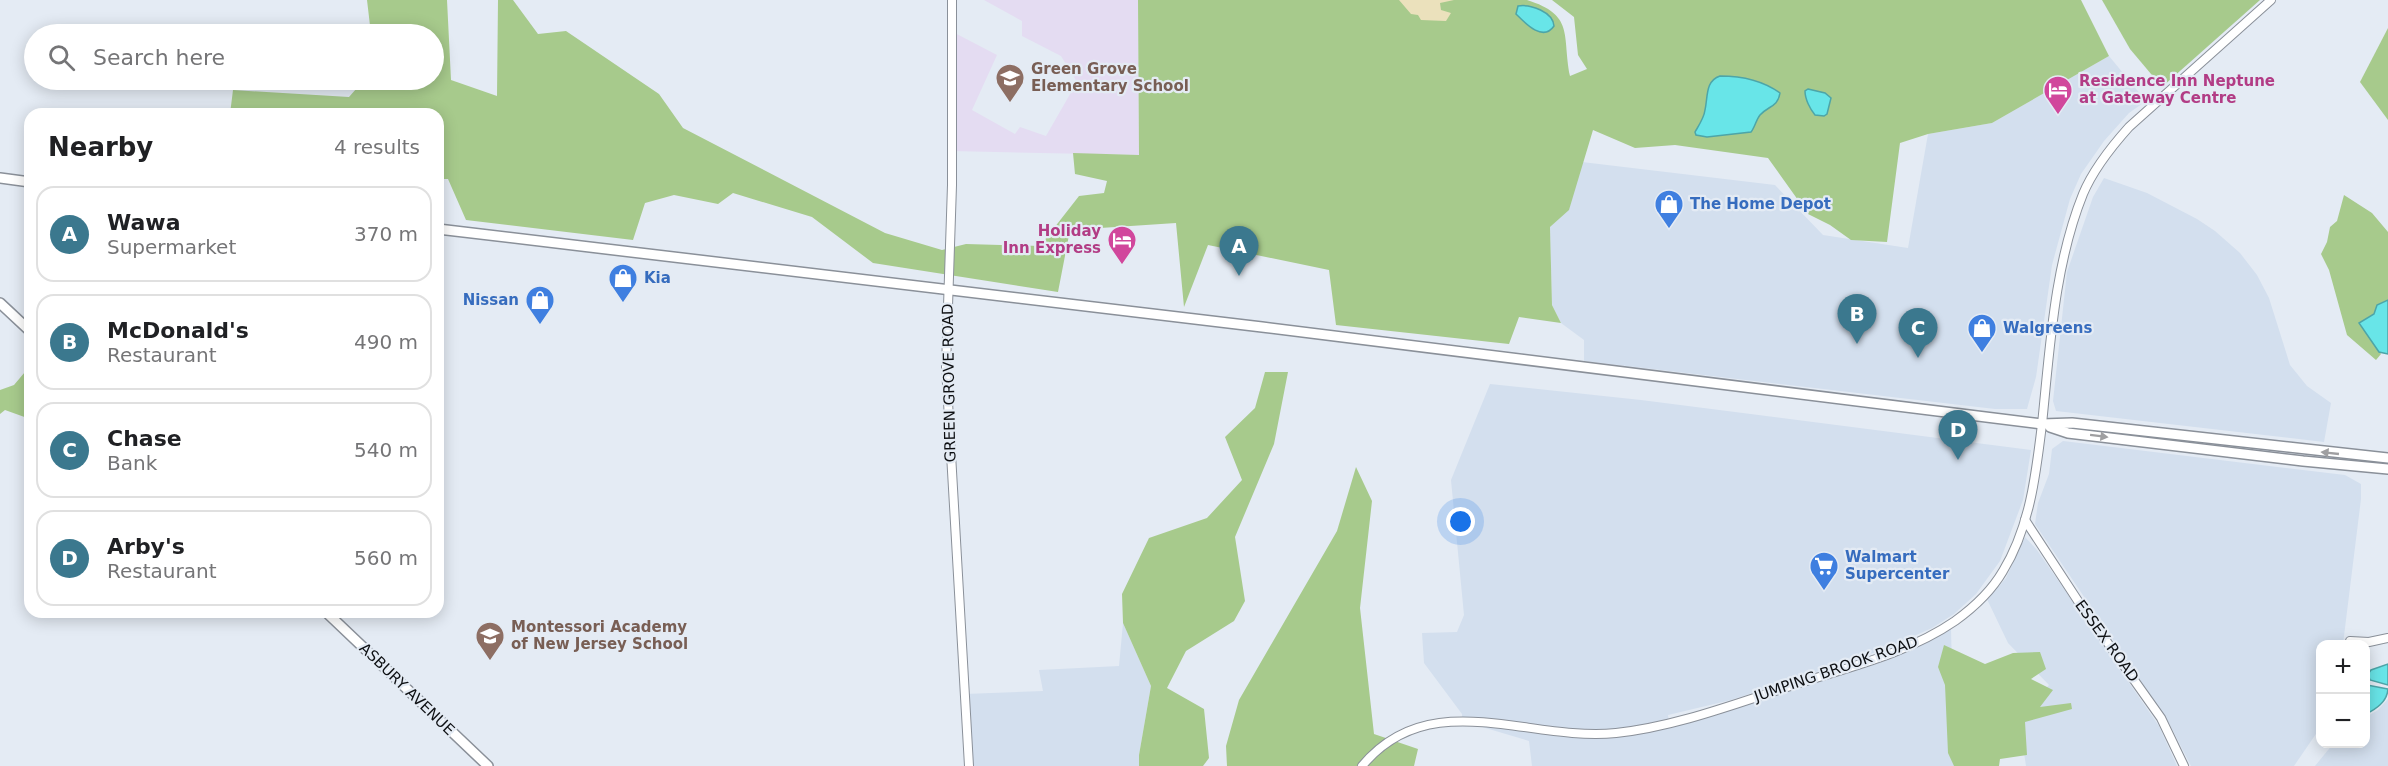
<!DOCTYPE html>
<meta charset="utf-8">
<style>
body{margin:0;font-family:"DejaVu Sans",sans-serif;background:#f2f2f2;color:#202124}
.controls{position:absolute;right:18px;bottom:18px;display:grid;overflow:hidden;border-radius:12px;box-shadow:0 3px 15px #0003}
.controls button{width:54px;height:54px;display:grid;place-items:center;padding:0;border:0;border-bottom:2px solid #e0e0e0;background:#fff;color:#202124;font:30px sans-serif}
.you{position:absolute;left:1461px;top:522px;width:21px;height:21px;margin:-15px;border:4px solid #fff;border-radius:50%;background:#1a73e8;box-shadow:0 0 0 9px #1a73e833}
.badge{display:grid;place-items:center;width:39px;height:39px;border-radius:50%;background:#3b788e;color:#fff;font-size:20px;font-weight:700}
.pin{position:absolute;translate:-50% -50px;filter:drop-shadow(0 2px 3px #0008)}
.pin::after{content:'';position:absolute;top:32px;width:21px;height:18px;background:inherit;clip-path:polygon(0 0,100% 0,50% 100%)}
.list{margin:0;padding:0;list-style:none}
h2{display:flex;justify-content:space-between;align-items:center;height:78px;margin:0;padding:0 24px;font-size:26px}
h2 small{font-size:20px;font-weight:400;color:#757577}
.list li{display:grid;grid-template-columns:39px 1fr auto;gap:18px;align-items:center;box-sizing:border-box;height:96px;margin:0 12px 12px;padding:0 12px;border:2px solid #e0e0e0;border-radius:18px}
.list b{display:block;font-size:22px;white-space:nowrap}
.list p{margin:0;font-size:20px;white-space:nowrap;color:#757577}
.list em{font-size:20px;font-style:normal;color:#757577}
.icon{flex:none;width:33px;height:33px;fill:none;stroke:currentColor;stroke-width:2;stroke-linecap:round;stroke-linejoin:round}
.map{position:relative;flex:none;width:2388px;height:766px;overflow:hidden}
.search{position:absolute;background:#fff;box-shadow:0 3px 15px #0003;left:24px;top:24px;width:420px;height:66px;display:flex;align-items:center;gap:15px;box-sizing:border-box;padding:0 21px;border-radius:33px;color:#757577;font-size:22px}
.panel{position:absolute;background:#fff;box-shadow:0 3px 15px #0003;left:24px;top:108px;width:420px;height:510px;border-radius:18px}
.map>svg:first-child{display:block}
.built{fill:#d3dfee}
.education{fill:#e4dcf2}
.green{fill:#a7ca8c}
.sand{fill:#ebe1bc}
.water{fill:#68e5e8;stroke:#4da5a8;stroke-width:1.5}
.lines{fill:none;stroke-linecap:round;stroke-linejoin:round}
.tertiary-casing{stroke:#8a9099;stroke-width:10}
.primary-casing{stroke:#8a9099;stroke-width:12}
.trunk-casing{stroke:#8a9099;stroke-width:12}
.tertiary{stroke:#fff;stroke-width:8}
.primary{stroke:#fff;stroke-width:9}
.trunk{stroke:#fff;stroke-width:9}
.oneway{fill:#9f9fa1}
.labels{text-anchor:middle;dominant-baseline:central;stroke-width:4.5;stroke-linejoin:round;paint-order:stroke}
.education-label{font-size:15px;font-weight:bold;fill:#785e54;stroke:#e4ebf4;text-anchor:start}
.hotel-label{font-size:15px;font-weight:bold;fill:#b23c85;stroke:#e4ebf4;text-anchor:start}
.shop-label{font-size:15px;font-weight:bold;fill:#366cbe;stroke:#e4ebf4;text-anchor:start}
.street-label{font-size:15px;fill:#0e1013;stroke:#e4ebf4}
</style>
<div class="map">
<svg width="2388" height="766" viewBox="0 0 2388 766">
<rect width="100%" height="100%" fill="#e4ebf4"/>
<g class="built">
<polygon points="2109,56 2146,101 2129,113 2104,141 2081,174 2070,199 2052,265 2036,377 2027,409 1995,409 1584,361 1584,340 1561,323 1552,305 1550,227 1569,209 1582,162 1775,185 1823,235 1908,248 1928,134 1992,123"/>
<polygon points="2104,178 2147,193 2197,219 2215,231 2240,253 2257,275 2269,298 2290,365 2307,386 2331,403 2324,442 2056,411 2053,401 2067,272 2093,197"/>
<polygon points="1490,384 1641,400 2031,450 2023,500 2000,561 1976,594 1954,614 1932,628 1885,649 1731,700 1668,715 1669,723 1683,722 1778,695 1904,652 1951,628 1954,759 1957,766 1532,766 1529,741 1462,721 1462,714 1424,663 1422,633 1457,632 1464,615 1451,480"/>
<polygon points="2063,441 2345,475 2361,484 2361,499 2343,644 2320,644 2320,728 2294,766 2191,766 2169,723 2035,524 2038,503 2049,474 2052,449"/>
<polygon points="2025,537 2037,550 2159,726 2177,766 2026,766 2019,719 2049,685 2008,643 1985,595 1995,591 2006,578"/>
<polygon points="1123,623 1151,686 1139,755 1139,766 968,766 965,694 1043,691 1039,670 1119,666"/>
<polygon points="2388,699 2388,766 2315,766 2333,744 2366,744 2366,717 2378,710"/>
</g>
<polygon class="education" points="984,0 1138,0 1139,155 951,151 951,31 997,55 972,110 1015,134 1020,127 1046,136 1077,82 1061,56 1022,36 1022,21"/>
<g class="green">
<path d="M367,0h80l4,80 46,16 1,-96h15l25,34 28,-3 93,63 24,34 202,105 57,17 24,-6 74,2 39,-50 25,-3 3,-12 -32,-7 -2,-21 66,2 -1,-155h389c48,15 35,35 43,76l17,-7 -9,-14 -4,-38 -22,-17h529l28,56 -117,67 -64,11 -28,9 -13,99 -36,-2 -21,-15 -22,-11 -40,-56 -93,-13 -40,3 -42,-18 -24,80 -19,17 2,78 9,18 -42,-6 -10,27 -173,-19 -7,-55 -121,-25 -24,62 -8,-84 -106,7 -12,62 -185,-29 -61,-46 -79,-24 -15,11 -44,-9 -29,8 -12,37 -167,-20 -18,-41h-10v-65h-7l-1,-3 -49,-1v4h-151l3,-24 116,7 15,-17h70v-46h-63z"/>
<polygon points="2102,0 2260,0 2162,87 2130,49"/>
<polygon points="2388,28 2388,120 2360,82"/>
<polygon points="2344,195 2372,213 2388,232 2388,300 2377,305 2374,314 2359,323 2381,354 2376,360 2347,335 2329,270 2321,254 2327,242 2330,227 2337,221"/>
<polygon points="30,366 30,419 5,410 0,414 0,390 14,385"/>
<polygon points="1265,372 1288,372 1274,444 1235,537 1245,601 1234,621 1186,651 1167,688 1204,709 1209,758 1203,766 1139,766 1139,755 1151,686 1123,623 1122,594 1149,538 1207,518 1242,480 1225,437 1255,408"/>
<polygon points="1356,467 1372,501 1360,608 1374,734 1418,749 1414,766 1227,766 1226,746 1239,700 1337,531"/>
<polygon points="1944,645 1985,664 2013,653 2040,652 2046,669 2031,679 2053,690 2040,707 2071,703 2072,709 2025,722 2027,755 2000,759 1999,766 1954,766 1948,753 1945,685 1938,667"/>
</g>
<polygon class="sand" points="1399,0 1454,0 1440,3 1441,10 1451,13 1446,21 1421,20 1418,15 1411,14"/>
<g class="water">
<path d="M1518,6c13,-2 35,6 36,20 -11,16 -28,-2 -38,-12z"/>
<path d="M1720,76c22,0 42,4 60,17 -2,14 -12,13 -20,22 -4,5 -5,12 -9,17l-44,5 -11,-2 -1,-3c4,-7 9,-14 10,-22 3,-13 0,-29 15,-34z"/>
<path d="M1808,89l17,4 6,5 -4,16 -3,2 -9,-1c-5,-6 -10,-16 -10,-24z"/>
<polygon points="2388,300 2388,354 2379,352 2359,323 2374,314 2377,305"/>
<polygon points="2388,664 2388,685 2370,680 2368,674 2371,670"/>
<path d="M2367,685l21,4c-1,13 -12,20 -22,25z"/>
</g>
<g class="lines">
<g class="tertiary-casing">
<g id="tertiary">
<polyline points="952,0 952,185 946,367 969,766"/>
<polyline points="2025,520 2078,601 2161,718 2184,766"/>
<polyline points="2350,641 2369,642 2388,638"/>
<path d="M1362,766c68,-82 166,-24 254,-33 64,-7 126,-32 187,-51 51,-16 107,-30 152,-61 18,-13 37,-31 48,-50 27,-44 33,-97 39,-147 8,-76 12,-158 41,-230 10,-24 29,-48 46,-67l142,-127"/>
</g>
</g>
<g class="primary-casing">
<g id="primary">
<polyline points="0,303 30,331"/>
<polyline points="326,612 488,766"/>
</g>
</g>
<g class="trunk-casing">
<g id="trunk">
<polyline points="0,178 30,182"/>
<polyline points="438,229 1262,327 2042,424 2072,423 2388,458"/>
<polyline points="2050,427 2068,433 2303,461 2388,469"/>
</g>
</g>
<use href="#tertiary" class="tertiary"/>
<use href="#primary" class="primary"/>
<use href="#trunk" class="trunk"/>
</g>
<defs><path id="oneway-solid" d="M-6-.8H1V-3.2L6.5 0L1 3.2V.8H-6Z" transform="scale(1.5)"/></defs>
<g class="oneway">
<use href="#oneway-solid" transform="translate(2099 436) rotate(7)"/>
<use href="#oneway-solid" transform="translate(2330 453) rotate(-174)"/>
</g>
<defs>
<g id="school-pin" transform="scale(1.5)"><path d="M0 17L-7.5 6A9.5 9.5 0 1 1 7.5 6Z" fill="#8d6e63" stroke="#e4ebf4"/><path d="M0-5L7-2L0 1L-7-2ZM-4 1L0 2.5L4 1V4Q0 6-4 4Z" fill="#fff"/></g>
<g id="hotel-pin" transform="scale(1.5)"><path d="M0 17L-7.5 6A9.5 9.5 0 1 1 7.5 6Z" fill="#d1479c" stroke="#e4ebf4"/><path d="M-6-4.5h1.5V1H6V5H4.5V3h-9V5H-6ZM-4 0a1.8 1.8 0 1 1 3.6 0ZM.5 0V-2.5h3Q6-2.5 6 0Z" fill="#fff"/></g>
<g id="shop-pin" transform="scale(1.5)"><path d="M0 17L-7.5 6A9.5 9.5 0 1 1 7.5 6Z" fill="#3f7fe0" stroke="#e4ebf4"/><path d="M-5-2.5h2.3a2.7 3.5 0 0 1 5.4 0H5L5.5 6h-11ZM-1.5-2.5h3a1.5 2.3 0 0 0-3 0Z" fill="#fff"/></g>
<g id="supermarket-pin" transform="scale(1.5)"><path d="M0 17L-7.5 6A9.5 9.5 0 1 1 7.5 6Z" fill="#3f7fe0" stroke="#e4ebf4"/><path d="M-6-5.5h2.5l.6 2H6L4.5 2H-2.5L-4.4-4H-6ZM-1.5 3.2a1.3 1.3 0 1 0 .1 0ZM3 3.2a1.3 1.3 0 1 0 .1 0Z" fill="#fff"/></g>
</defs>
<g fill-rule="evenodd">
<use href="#school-pin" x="1010" y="78"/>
<use href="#hotel-pin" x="2058" y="90"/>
<use href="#shop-pin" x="1669" y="204"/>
<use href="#hotel-pin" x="1122" y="240"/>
<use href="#shop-pin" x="623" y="278"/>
<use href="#shop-pin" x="540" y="300"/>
<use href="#shop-pin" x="1982" y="328"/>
<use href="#supermarket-pin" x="1824" y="566"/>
<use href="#school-pin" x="490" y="636"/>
</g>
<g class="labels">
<g class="education-label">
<text x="1031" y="69">Green Grove<tspan x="1031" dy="17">Elementary School</tspan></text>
<text x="511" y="627">Montessori Academy<tspan x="511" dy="17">of New Jersey School</tspan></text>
</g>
<g class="hotel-label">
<text x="2079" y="81">Residence Inn Neptune<tspan x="2079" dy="17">at Gateway Centre</tspan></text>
<text x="1101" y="231" text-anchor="end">Holiday<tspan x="1101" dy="17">Inn Express</tspan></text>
</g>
<g class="shop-label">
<text x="1690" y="204">The Home Depot</text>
<text x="644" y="278">Kia</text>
<text x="519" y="300" text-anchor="end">Nissan</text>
<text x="2003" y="328">Walgreens</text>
<text x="1845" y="557">Walmart<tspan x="1845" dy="17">Supercenter</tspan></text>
</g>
<g class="street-label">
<text transform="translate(949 383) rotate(-91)">GREEN GROVE ROAD</text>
<text transform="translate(2107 641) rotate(54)">ESSEX ROAD</text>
<text transform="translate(1836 669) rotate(-19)">JUMPING BROOK ROAD</text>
<text transform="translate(407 689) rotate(44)">ASBURY AVENUE</text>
</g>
</g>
</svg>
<div class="controls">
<button>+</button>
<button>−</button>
</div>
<div class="you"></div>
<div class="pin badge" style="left:1239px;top:276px">A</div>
<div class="pin badge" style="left:1857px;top:344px">B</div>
<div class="pin badge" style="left:1918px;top:358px">C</div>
<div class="pin badge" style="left:1958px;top:460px">D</div>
<div class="search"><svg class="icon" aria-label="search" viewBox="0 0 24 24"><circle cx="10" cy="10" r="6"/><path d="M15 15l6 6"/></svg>Search here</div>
<section class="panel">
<h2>Nearby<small>4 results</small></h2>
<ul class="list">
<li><span class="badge">A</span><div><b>Wawa</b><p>Supermarket</p></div><em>370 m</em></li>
<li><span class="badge">B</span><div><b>McDonald's</b><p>Restaurant</p></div><em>490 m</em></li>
<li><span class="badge">C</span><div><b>Chase</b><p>Bank</p></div><em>540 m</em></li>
<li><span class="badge">D</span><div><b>Arby's</b><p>Restaurant</p></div><em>560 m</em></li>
</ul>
</section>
</div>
